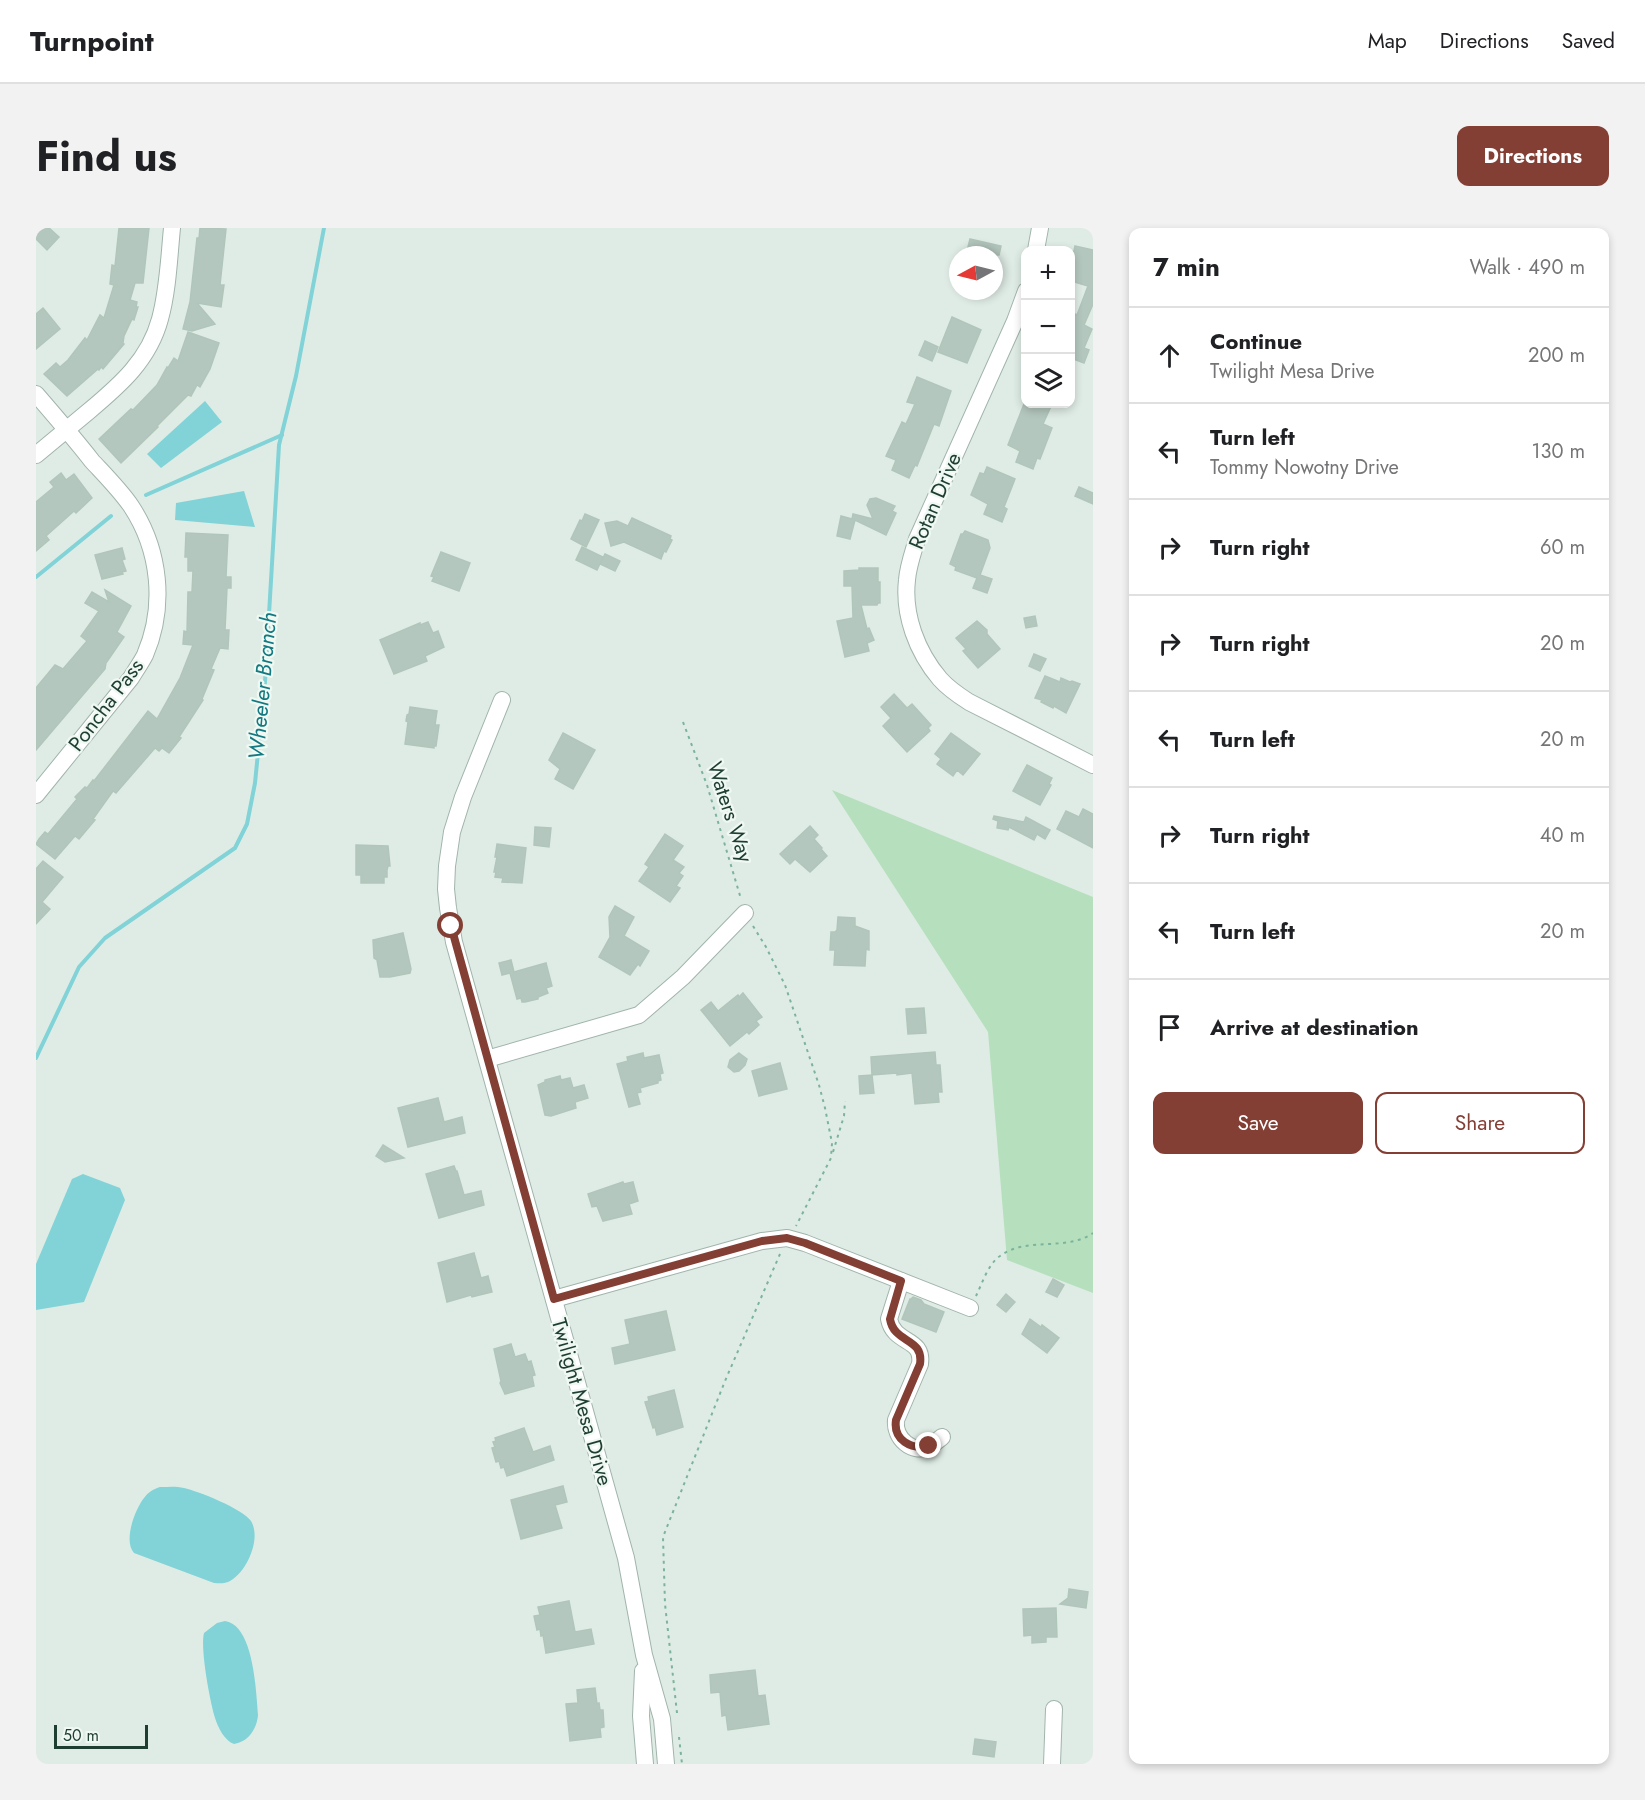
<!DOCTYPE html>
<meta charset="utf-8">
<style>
body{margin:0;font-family:Jost,sans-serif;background:#f2f2f2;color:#202124}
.controls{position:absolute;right:18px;top:18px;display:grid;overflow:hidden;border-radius:12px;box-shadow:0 3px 9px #0003}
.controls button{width:54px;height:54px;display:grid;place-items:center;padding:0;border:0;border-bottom:2px solid #e0e0e0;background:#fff;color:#202124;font:30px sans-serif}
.compass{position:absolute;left:913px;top:18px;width:54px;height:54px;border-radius:50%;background:#fff;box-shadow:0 3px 9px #0003;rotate:263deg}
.scale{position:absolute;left:18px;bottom:15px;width:94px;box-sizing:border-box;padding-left:6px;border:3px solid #1e3e32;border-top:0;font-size:16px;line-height:21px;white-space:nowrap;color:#1e3e32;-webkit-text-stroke:4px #f0f8f3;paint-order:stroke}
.stop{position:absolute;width:18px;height:18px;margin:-14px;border:4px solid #843f35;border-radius:50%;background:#fff}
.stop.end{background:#843f35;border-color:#fff;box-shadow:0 2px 6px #0008}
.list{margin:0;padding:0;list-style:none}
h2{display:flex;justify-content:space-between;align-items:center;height:78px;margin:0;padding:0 24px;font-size:26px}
h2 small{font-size:20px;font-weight:400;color:#757577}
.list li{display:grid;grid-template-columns:39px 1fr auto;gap:18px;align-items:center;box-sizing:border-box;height:96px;padding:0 24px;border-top:2px solid #e0e0e0}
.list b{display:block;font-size:22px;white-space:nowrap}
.list p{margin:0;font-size:20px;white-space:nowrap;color:#757577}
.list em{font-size:20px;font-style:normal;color:#757577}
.actions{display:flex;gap:12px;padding:18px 24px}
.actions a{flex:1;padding:14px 0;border:2px solid #843f35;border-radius:12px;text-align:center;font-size:21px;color:#843f35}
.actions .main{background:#843f35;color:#fff}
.icon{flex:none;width:33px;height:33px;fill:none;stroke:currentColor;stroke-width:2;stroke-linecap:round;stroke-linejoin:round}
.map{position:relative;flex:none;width:1057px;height:1536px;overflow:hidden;border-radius:12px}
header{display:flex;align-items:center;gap:36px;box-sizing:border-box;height:84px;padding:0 30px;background:#fff;border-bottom:2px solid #e0e0e0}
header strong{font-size:28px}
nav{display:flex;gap:33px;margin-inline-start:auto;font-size:21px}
.intro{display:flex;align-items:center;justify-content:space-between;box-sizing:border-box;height:144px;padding:0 36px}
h1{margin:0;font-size:42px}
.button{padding:15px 27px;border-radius:12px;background:#843f35;color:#fff;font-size:21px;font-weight:700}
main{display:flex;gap:36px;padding:0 36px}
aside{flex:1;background:#fff;border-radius:12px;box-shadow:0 3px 9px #0003}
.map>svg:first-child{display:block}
.green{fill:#b6e0bd}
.water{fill:#81d3d7}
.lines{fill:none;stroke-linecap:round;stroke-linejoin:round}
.stream{stroke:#81d3d7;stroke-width:4}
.building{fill:#b4c7be;stroke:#b1c6bb;stroke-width:1.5}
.minor-casing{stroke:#a1b4ac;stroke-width:18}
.path{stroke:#7cb39c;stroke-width:2;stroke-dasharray:3 4.5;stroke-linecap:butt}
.minor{stroke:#fff;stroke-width:16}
.route{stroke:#843f35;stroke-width:8}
.labels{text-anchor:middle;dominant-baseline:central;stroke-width:4.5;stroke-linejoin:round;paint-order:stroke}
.street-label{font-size:21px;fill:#1e3e32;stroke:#f0f8f3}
.water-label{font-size:22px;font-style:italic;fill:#137980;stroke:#f0f8f3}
</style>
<header>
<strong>Turnpoint</strong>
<nav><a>Map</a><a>Directions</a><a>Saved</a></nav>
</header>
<div class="intro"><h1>Find us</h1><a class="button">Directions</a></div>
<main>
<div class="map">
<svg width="1057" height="1536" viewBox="0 0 1057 1536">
<rect width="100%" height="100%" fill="#dfece5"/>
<polygon class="green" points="796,562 1057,669 1057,1065 971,1032 952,804"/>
<g class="water">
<polygon points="169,173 186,194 125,240 111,226"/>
<polygon points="208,263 219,299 139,292 140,275"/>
<polygon points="47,946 84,960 89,972 48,1074 0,1082 0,1036 36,951"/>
<path d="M124,1259c8,0 16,-1 24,1 14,3 59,21 67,33 11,18 -5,53 -23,61 -5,2 -10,1 -14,1l-80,-30c-11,-12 1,-44 10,-55 4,-6 10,-9 16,-11z"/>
<path d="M189,1393c29,4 31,71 33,94 -1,13 -9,27 -24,29 -9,-3 -16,-16 -19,-26 -5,-17 -15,-69 -11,-85l13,-10z"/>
</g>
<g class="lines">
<g class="stream">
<polyline points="110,267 246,207"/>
<polyline points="0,349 75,288"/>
<polyline points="0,830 43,739 69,710 199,620 211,596 219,555 229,454 243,217 260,148 288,0"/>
</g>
</g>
<g class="building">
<polygon points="0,0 13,0 23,9 11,22 0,11"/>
<polygon points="83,0 113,0 107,55 99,55 94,72 101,74 100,79 102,79 98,92 96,91 88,108 87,115 88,116 67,141 65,139 63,142 62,141 31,168 8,146 20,135 24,139 32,132 49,110 51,112 64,87 68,90 78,57 74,56 76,37 79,38"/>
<polygon points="164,0 190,1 184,57 188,57 185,79 161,75 179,96 156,103 147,101 154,74 161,10 163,10"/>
<polygon points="934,11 965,18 963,27 930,27"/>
<polygon points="1039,18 1057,22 1057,76 1048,97 1056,101 1048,120 1053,122 1048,135 1035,130 1039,118 1035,117 1035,84 1041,87 1052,58 1035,53 1035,37"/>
<polygon points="7,80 24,101 0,121 0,86"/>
<polygon points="916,89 945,102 931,135 902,124"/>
<polygon points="152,104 183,115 174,141 164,159 161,157 155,168 152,167 121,198 122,199 85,235 63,211 95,181 97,182 121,157 131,139 132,140 138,130 142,133"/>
<polygon points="889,113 902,119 896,133 883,127"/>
<polygon points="881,149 915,163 903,198 898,196 881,238 879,237 873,250 856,242 860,232 850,228 866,194 870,196 879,176 871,174"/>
<polygon points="988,176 1016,176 1007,196 1016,200 1004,231 1001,230 997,241 980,234 984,223 972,217"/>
<polygon points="951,239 979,251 968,279 971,281 966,294 948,286 952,276 935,267 944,245 948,246"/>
<polygon points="25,245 30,252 38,246 56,270 40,285 38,283 10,308 13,312 0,323 0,274 18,259 14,254"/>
<polygon points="1043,259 1057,265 1057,276 1039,268"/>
<polygon points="840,270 859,278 856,283 860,285 850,307 819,292 814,311 801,308 805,288 816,291 817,286 837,291 831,277 834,271"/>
<polygon points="549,286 563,292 550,319 535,311 544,292 546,293"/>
<polygon points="596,290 635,308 634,311 636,312 630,324 628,323 625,331 588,314 575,318 569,295 581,293 592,298"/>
<polygon points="929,303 952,312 954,320 944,347 956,351 951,365 937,360 941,350 919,342 920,339 914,336 925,306 927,306"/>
<polygon points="150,305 192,307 190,349 195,349 195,360 191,360 189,402 193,402 192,421 184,420 175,441 178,442 166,471 167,472 143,509 145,510 133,525 126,520 123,523 119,520 80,565 77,563 57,591 59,592 43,611 39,608 19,631 0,616 3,611 9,604 12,606 41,571 39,569 49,559 51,560 57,552 58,553 112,483 121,491 144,450 157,417 147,416 148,403 151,404 152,364 156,364 157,343 152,343 152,329 149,329"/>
<polygon points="546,319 567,329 561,342 540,332"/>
<polygon points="86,320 89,331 86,332 90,343 86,344 87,346 66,351 59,327"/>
<polygon points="405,324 434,335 423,363 396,353 398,349 395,348"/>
<polygon points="569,326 584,333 579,343 564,336"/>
<polygon points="823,340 842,340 842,354 844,354 844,375 842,375 841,377 825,377 831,401 833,400 838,412 831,415 833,423 809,429 801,393 817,390 816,358 808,358 808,343 823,342"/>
<polygon points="69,362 95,378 81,404 88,409 70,435 69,441 0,522 0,460 19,437 27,441 51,413 45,408 63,383 49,375 56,364 73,374"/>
<polygon points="999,388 1001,398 990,400 988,390"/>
<polygon points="941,393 951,402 951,406 964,421 942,440 927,423 930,421 920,410"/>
<polygon points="392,394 397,405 402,403 408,419 389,428 391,433 358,446 344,412 384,395 384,397"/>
<polygon points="998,426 1010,431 1004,443 993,438"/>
<polygon points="1009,448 1024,454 1025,450 1034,454 1036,453 1044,456 1030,485 1018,478 1017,480 1005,474 1006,472 999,470"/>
<polygon points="858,466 871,480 876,476 895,497 892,500 894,503 871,524 847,498 855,490 845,479"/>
<polygon points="374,479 401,483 399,497 403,497 400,518 398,518 398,520 369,516 372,494 370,493 371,487 373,486"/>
<polygon points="527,505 559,522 537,561 519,551 524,541 513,532"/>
<polygon points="915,505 944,526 927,547 921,542 917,548 901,536 905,531 899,526"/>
<polygon points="991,537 1016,550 1013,556 1015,557 1004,577 977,563"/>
<polygon points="1047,581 1057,586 1057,620 1021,601 1030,583 1043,589"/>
<polygon points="958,588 988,594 990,589 1014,602 1009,611 1001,606 998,612 973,599 972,602 961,600 962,593 957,591"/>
<polygon points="774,598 782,607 778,611 786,620 785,621 791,628 774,644 759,631 754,636 744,626"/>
<polygon points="499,599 515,600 513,619 498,617"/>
<polygon points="629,606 647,618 637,632 648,639 643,645 647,648 640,658 644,660 634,674 603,653 613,639 609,636"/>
<polygon points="461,616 490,620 486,655 466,654 467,650 459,649 460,644 458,644 461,629 459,629"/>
<polygon points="320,617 352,618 354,638 352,638 351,642 351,649 348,649 348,655 325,655 325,647 320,647"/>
<polygon points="7,633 27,649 6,674 14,681 0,696 0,641"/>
<polygon points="579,678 598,689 588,708 613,723 604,738 602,736 594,747 563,729 574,709 573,689"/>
<polygon points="802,689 819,690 819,698 833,703 833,722 830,721 829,738 798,737 799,722 794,722 795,704 799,704 801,702"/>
<polygon points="367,705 375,741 374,745 354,749 344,749 341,732 338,730 337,712"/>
<polygon points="475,732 478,744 510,735 516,758 510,760 512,765 502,769 502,771 489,774 486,774 485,770 481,771 474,745 466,747 463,735"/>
<polygon points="707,765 726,789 720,793 723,797 713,806 711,804 694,818 665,782 675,774 682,783 702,767 703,769"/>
<polygon points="888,780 890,805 872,806 870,781"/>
<polygon points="899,824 900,837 904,837 906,864 902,864 903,874 879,876 876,845 861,847 861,845 836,847 835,829"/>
<polygon points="607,825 608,830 623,827 627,845 624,846 625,852 622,853 622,855 604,860 605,864 601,865 604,876 593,879 581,836 592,833 591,829"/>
<polygon points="703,825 711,831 709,837 703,843 698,844 692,839 694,832"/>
<polygon points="744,835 751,861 723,868 716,843"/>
<polygon points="836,847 838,865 824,866 823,848"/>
<polygon points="524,848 525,852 534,850 537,860 548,857 552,870 539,874 540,880 515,888 509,887 502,857 509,854 509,852"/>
<polygon points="402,870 408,894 426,889 429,905 372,919 362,880"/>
<polygon points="347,917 368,930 349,934 340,928"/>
<polygon points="418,938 420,943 421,943 428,967 445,963 448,977 403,990 390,946"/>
<polygon points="587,954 588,956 597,954 602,973 593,976 596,986 567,993 561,978 556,979 552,966"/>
<polygon points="438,1025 445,1050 452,1048 456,1064 436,1069 435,1067 411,1074 402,1035"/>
<polygon points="1017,1051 1028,1057 1021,1069 1010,1064"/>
<polygon points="970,1066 979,1074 970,1084 961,1077"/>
<polygon points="877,1069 885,1072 888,1076 908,1084 900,1104 866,1091 874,1071 875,1071"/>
<polygon points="630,1083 639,1122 579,1136 576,1120 594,1116 589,1092"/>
<polygon points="994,1091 1005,1099 1006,1097 1023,1110 1011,1125 986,1106"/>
<polygon points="475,1116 479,1129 489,1126 492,1134 495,1133 499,1147 496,1148 498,1158 469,1166 464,1155 465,1153 458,1121"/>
<polygon points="638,1162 647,1199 621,1207 619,1199 617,1200 609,1174 613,1173 612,1169"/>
<polygon points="488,1200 497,1224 514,1218 518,1232 471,1248 468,1239 465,1240 463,1233 460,1234 456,1220 459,1219 457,1214 460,1213 459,1210"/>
<polygon points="527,1258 531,1274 519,1277 526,1300 485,1311 475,1272"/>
<polygon points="1033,1361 1052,1364 1050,1380 1024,1376 1032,1370"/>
<polygon points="533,1373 539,1404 555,1401 558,1416 510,1425 507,1407 505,1408 504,1401 501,1402 498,1388 504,1387 502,1379"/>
<polygon points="1020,1380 1021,1409 1010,1409 1010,1414 996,1415 996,1407 988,1408 987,1381"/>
<polygon points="719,1442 722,1468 729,1467 733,1496 692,1502 690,1487 686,1488 684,1464 675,1465 674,1447"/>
<polygon points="559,1460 561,1476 563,1475 564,1482 567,1482 568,1499 564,1500 565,1509 534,1513 530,1476 542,1475 541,1462"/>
<polygon points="939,1511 960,1514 958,1529 937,1526"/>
</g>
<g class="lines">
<g class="minor-casing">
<g id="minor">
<polyline points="1000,22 1004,0"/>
<path d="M990,63l-11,30 -98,218c-4,14 -9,27 -10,41 -4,35 10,72 33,99 8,9 18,16 29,23l124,63"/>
<path d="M0,166c19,22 38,44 56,67 13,14 28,29 39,45 29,44 35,100 14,149 -4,8 -10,16 -14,23l-95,117"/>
<path d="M0,227c18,-15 35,-29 53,-44 31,-26 60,-51 71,-92 8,-29 9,-61 12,-91"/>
<polyline points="466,472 427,569 416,604 411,638 410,661 412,680 418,714 590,1330 608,1427 626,1491 630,1536"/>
<polyline points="451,831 603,787 647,749 709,685"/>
<path d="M865,1053l-12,38c5,26 35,18 31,45l-24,56c-2,18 16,35 34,26 4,-2 8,-6 12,-9"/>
<polyline points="518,1071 726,1013 751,1010 769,1015 934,1080"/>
<polyline points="607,1443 605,1488 609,1536"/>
<polyline points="1016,1536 1018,1481"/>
</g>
</g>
<g class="path">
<polyline points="647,494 671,557 705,671"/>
<polyline points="717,698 730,719 749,757 783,857 789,880 796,915 795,930 760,998"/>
<polyline points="797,924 808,888 809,873"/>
<path d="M940,1068c6,-12 12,-32 24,-40 27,-20 66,-4 93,-23"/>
<polyline points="641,1485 629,1376 627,1309 689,1153 744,1026"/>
<polyline points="643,1509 646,1536"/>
</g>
<use href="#minor" class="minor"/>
</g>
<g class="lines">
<path class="route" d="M415,698l103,373 208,-58 25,-3 18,5 96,38 -11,38c4,25 34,18 30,45l-24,56c-3,20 15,30 33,26"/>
</g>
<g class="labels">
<g class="street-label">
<text transform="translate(899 273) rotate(-67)">Rotan Drive</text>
<text transform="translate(70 477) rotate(-53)">Poncha Pass</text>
<text transform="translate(694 584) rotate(72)">Waters Way</text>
<text transform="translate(546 1174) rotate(74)">Twilight Mesa Drive</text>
</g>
<g class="water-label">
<text transform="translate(226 458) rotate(-85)">Wheeler Branch</text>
</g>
</g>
</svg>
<div class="controls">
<button>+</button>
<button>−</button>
<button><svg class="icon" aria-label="layers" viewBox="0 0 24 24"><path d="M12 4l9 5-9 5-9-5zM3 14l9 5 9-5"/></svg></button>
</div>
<svg class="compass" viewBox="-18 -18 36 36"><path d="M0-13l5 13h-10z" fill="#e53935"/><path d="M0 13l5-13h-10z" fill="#757577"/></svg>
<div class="scale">50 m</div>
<div class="stop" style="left:415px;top:698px"></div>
<div class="stop end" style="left:893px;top:1218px"></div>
</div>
<aside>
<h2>7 min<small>Walk · 490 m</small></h2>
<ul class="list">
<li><svg class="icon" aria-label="ahead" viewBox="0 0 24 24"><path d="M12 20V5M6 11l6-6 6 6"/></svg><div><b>Continue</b><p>Twilight Mesa Drive</p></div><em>200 m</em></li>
<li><svg class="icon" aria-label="left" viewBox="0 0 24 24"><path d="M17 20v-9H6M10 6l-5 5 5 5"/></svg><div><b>Turn left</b><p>Tommy Nowotny Drive</p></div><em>130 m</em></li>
<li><svg class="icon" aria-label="right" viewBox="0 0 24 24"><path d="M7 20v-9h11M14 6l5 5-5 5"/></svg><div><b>Turn right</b></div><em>60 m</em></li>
<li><svg class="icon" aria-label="right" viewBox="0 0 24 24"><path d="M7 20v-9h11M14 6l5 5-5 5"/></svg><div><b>Turn right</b></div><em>20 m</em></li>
<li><svg class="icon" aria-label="left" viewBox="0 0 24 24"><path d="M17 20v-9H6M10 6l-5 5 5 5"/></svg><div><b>Turn left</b></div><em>20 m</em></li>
<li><svg class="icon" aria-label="right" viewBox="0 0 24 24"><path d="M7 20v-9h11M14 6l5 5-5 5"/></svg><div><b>Turn right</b></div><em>40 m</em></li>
<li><svg class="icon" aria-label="left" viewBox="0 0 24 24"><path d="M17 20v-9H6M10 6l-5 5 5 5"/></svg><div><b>Turn left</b></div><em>20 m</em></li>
<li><svg class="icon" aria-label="arrive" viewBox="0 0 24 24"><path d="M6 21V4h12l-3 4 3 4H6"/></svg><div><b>Arrive at destination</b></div></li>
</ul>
<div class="actions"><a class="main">Save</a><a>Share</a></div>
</aside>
</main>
